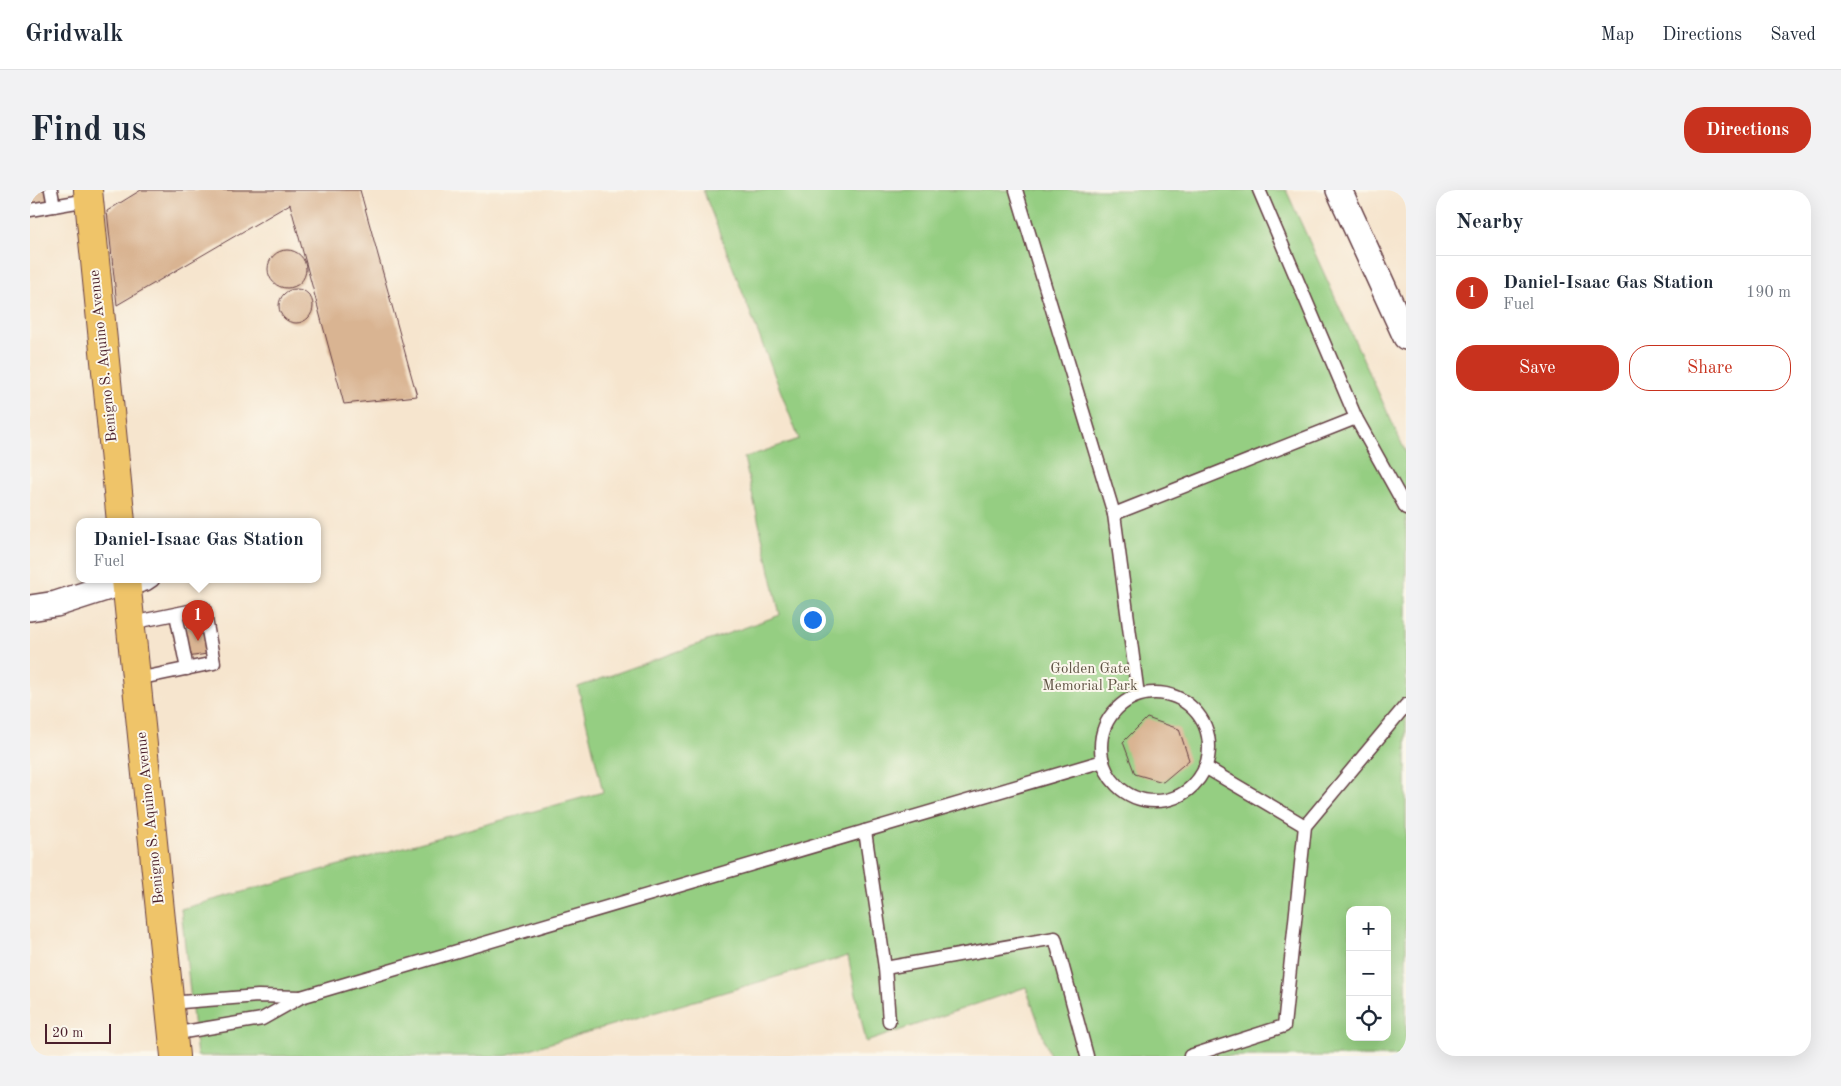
<!DOCTYPE html>
<meta charset="utf-8">
<style>
body{margin:0;font-family:"Old Standard TT",serif;background:#f2f2f3;color:#1f2937}
.controls{position:absolute;right:15px;bottom:15px;display:grid;overflow:hidden;border-radius:10px;box-shadow:0 5px 20px #0002}
.controls button{width:45px;height:45px;display:grid;place-items:center;padding:0;border:0;border-bottom:1px solid #e0e1e3;background:#fff;color:#1f2937;font:25px sans-serif}
.scale{position:absolute;left:15px;bottom:12px;width:66px;box-sizing:border-box;padding-left:5px;border:2px solid #4a1f2b;border-top:0;font-size:14px;line-height:18px;white-space:nowrap;color:#4a1f2b;-webkit-text-stroke:4px #fbf7ec;paint-order:stroke}
.you{position:absolute;left:782px;top:429px;width:18px;height:18px;margin:-12px;border:4px solid #fff;border-radius:50%;background:#1a73e8;box-shadow:0 0 0 8px #1a73e833}
.badge{display:grid;place-items:center;width:32px;height:32px;border-radius:50%;background:#c8321e;color:#fff;font-size:16px;font-weight:700}
.pin{position:absolute;translate:-50% -41px;filter:drop-shadow(0 1px 2px #0008)}
.pin::after{content:'';position:absolute;top:26px;width:18px;height:15px;background:inherit;clip-path:polygon(0 0,100% 0,50% 100%)}
.popup{position:absolute;left:46px;top:328px;width:245px;height:65px;box-sizing:border-box;display:grid;place-content:center;border-radius:10px;background:#fff;filter:drop-shadow(0 1px 4px #0005);font-size:16px;white-space:nowrap;color:#747a83}
.popup b{font-size:19px;color:#1f2937}
.popup::after{content:'';position:absolute;left:50%;top:100%;margin-left:-10px;border:10px solid transparent;border-top-color:#fff}
.list{margin:0;padding:0;list-style:none}
h2{display:flex;justify-content:space-between;align-items:center;height:65px;margin:0;padding:0 20px;font-size:21px}
h2 small{font-size:16px;font-weight:400;color:#747a83}
.list li{display:grid;grid-template-columns:32px 1fr auto;gap:15px;align-items:center;box-sizing:border-box;height:75px;padding:0 20px;border-top:1px solid #e0e1e3}
.list b{display:block;font-size:19px;white-space:nowrap}
.list p{margin:0;font-size:16px;white-space:nowrap;color:#747a83}
.list em{font-size:16px;font-style:normal;color:#747a83}
.actions{display:flex;gap:10px;padding:15px 20px}
.actions a{flex:1;padding:11px 0;border:1px solid #c8321e;border-radius:20px;text-align:center;font-size:18px;color:#c8321e}
.actions .main{background:#c8321e;color:#fff}
.icon{flex:none;width:28px;height:28px;fill:none;stroke:currentColor;stroke-width:2;stroke-linecap:round;stroke-linejoin:round}
.map{position:relative;flex:none;width:1376px;height:866px;overflow:hidden;border-radius:20px}
header{display:flex;align-items:center;gap:30px;box-sizing:border-box;height:70px;padding:0 25px;background:#fff;border-bottom:1px solid #e0e1e3}
header strong{font-size:24px}
nav{display:flex;gap:28px;margin-inline-start:auto;font-size:18px}
.intro{display:flex;align-items:center;justify-content:space-between;box-sizing:border-box;height:120px;padding:0 30px}
h1{margin:0;font-size:35px}
.button{padding:12px 22px;border-radius:20px;background:#c8321e;color:#fff;font-size:18px;font-weight:700}
main{display:flex;gap:30px;padding:0 30px}
aside{flex:1;background:#fff;border-radius:20px;box-shadow:0 5px 20px #0002}
.map>svg:first-child{display:block}
.green{fill:#95ce82;stroke:#707656;fill-rule:evenodd}
.building{fill:#d9b492}
.lines{fill:none;stroke-linecap:round;stroke-linejoin:round}
.lane-casing{stroke:#643d43;stroke-width:15}
.street-casing{stroke:#643d43;stroke-width:28}
.primary-casing{stroke:#643d43;stroke-width:30}
.lane{stroke:#fff;stroke-width:12}
.street{stroke:#fff;stroke-width:25}
.primary{stroke:#efc469;stroke-width:28}
.labels{text-anchor:middle;dominant-baseline:central;stroke-width:4;stroke-linejoin:round;paint-order:stroke}
.street-label{font-size:15px;fill:#4a1f2b;stroke:#fbf7ec}
.park-label{font-size:15px;fill:#605445;stroke:#fbf7ec}
</style>
<header>
<strong>Gridwalk</strong>
<nav><a>Map</a><a>Directions</a><a>Saved</a></nav>
</header>
<div class="intro"><h1>Find us</h1><a class="button">Directions</a></div>
<main>
<div class="map">
<svg width="1376" height="866" viewBox="0 0 1376 866">
<rect width="100%" height="100%" fill="#fbf7ec"/>
<filter id="ink" filterUnits="userSpaceOnUse"><feTurbulence type="fractalNoise" baseFrequency=".02" numOctaves="2"/><feDisplacementMap in="SourceGraphic" scale="10" xChannelSelector="R" yChannelSelector="G"/><feConvolveMatrix kernelMatrix="1 2 1 2 8 2 1 2 1" color-interpolation-filters="sRGB"/></filter>
<filter id="wash" filterUnits="userSpaceOnUse"><feTurbulence type="fractalNoise" baseFrequency=".0096" numOctaves="4" result="noise"/><feDisplacementMap in="SourceGraphic" scale="20" xChannelSelector="R" yChannelSelector="G"/><feGaussianBlur stdDeviation="1.12" result="paint"/><feColorMatrix in="noise" values="0 0 0 0 0 0 0 0 0 0 0 0 0 0 0 0 0 1.4 0 .05"/><feComposite in="paint" operator="in"/></filter>
<g filter="url(#wash)">
<rect width="100%" height="100%" fill="#f6e5ce"/>
<path class="green" d="M673,0h583l120,263v603h-356l-24,-69 -160,55 -18,-86 -342,100h-309l-16,-147 422,-117 -25,-105 202,-72 -36,-157 55,-19zM1320,720h37v127h-37z"/>
<g id="blocks">
<g class="building">
<polygon points="0,0 19,0 21,15 0,15"/>
<polygon points="111,0 330,0 387,206 314,214 260,14 87,115 77,21"/>
<circle cx="257" cy="79" r="19"/>
<circle cx="266" cy="116" r="17"/>
<polygon points="179,434 184,463 157,467 151,439"/>
<polygon points="1117,528 1149,539 1159,570 1133,592 1105,584 1093,552"/>
</g>
</g>
</g>
<g filter="url(#ink)">
<use href="#blocks" fill-opacity="0" stroke="#643d43" stroke-width="1"/>
<g class="lines">
<g class="lane-casing">
<g id="lane">
<polyline points="21,0 24,16"/>
<polyline points="986,0 1084,324 1108,505"/>
<polyline points="1229,0 1326,228 1376,318"/>
<polyline points="0,20 58,10"/>
<polyline points="1084,324 1326,228"/>
<polyline points="98,400 117,394 123,390"/>
<polyline points="146,424 157,479"/>
<polyline points="101,433 174,418 184,473 107,489"/>
<circle cx="1125" cy="557" r="54"/>
<polyline points="1175,577 1275,636"/>
<polyline points="835,641 855,778 859,831"/>
<polyline points="855,778 1025,748 1057,866"/>
<polyline points="139,813 228,806 271,807"/>
<polyline points="142,844 232,829 271,807 1073,571"/>
<polyline points="1160,866 1254,836 1275,636 1376,515"/>
</g>
</g>
<g class="street-casing">
<g id="street">
<polyline points="1309,0 1376,147"/>
<polyline points="0,418 26,414 97,391"/>
</g>
</g>
<g class="primary-casing">
<g id="primary">
<polyline points="58,0 91,332"/>
<polyline points="96,390 145,866"/>
</g>
</g>
<use href="#lane" class="lane"/>
<use href="#street" class="street"/>
<use href="#primary" class="primary"/>
</g>
</g>
<g class="labels">
<g class="street-label">
<text transform="translate(74 166) rotate(-96)">Benigno S. Aquino Avenue</text>
<text transform="translate(121 628) rotate(-96)">Benigno S. Aquino Avenue</text>
</g>
<g class="park-label">
<text x="1060" y="479">Golden Gate<tspan x="1060" dy="17">Memorial Park</tspan></text>
</g>
</g>
</svg>
<div class="controls">
<button>+</button>
<button>−</button>
<button><svg class="icon" aria-label="locate" viewBox="0 0 24 24"><circle cx="12" cy="12" r="6"/><path d="M12 2v4M12 18v4M2 12h4M18 12h4"/></svg></button>
</div>
<div class="scale">20 m</div>
<div class="you"></div>
<div class="pin badge" style="left:168px;top:451px">1</div>
<div class="popup"><b>Daniel-Isaac Gas Station</b>Fuel</div>
</div>
<aside>
<h2>Nearby<small></small></h2>
<ul class="list">
<li><span class="badge">1</span><div><b>Daniel-Isaac Gas Station</b><p>Fuel</p></div><em>190 m</em></li>
</ul>
<div class="actions"><a class="main">Save</a><a>Share</a></div>
</aside>
</main>
